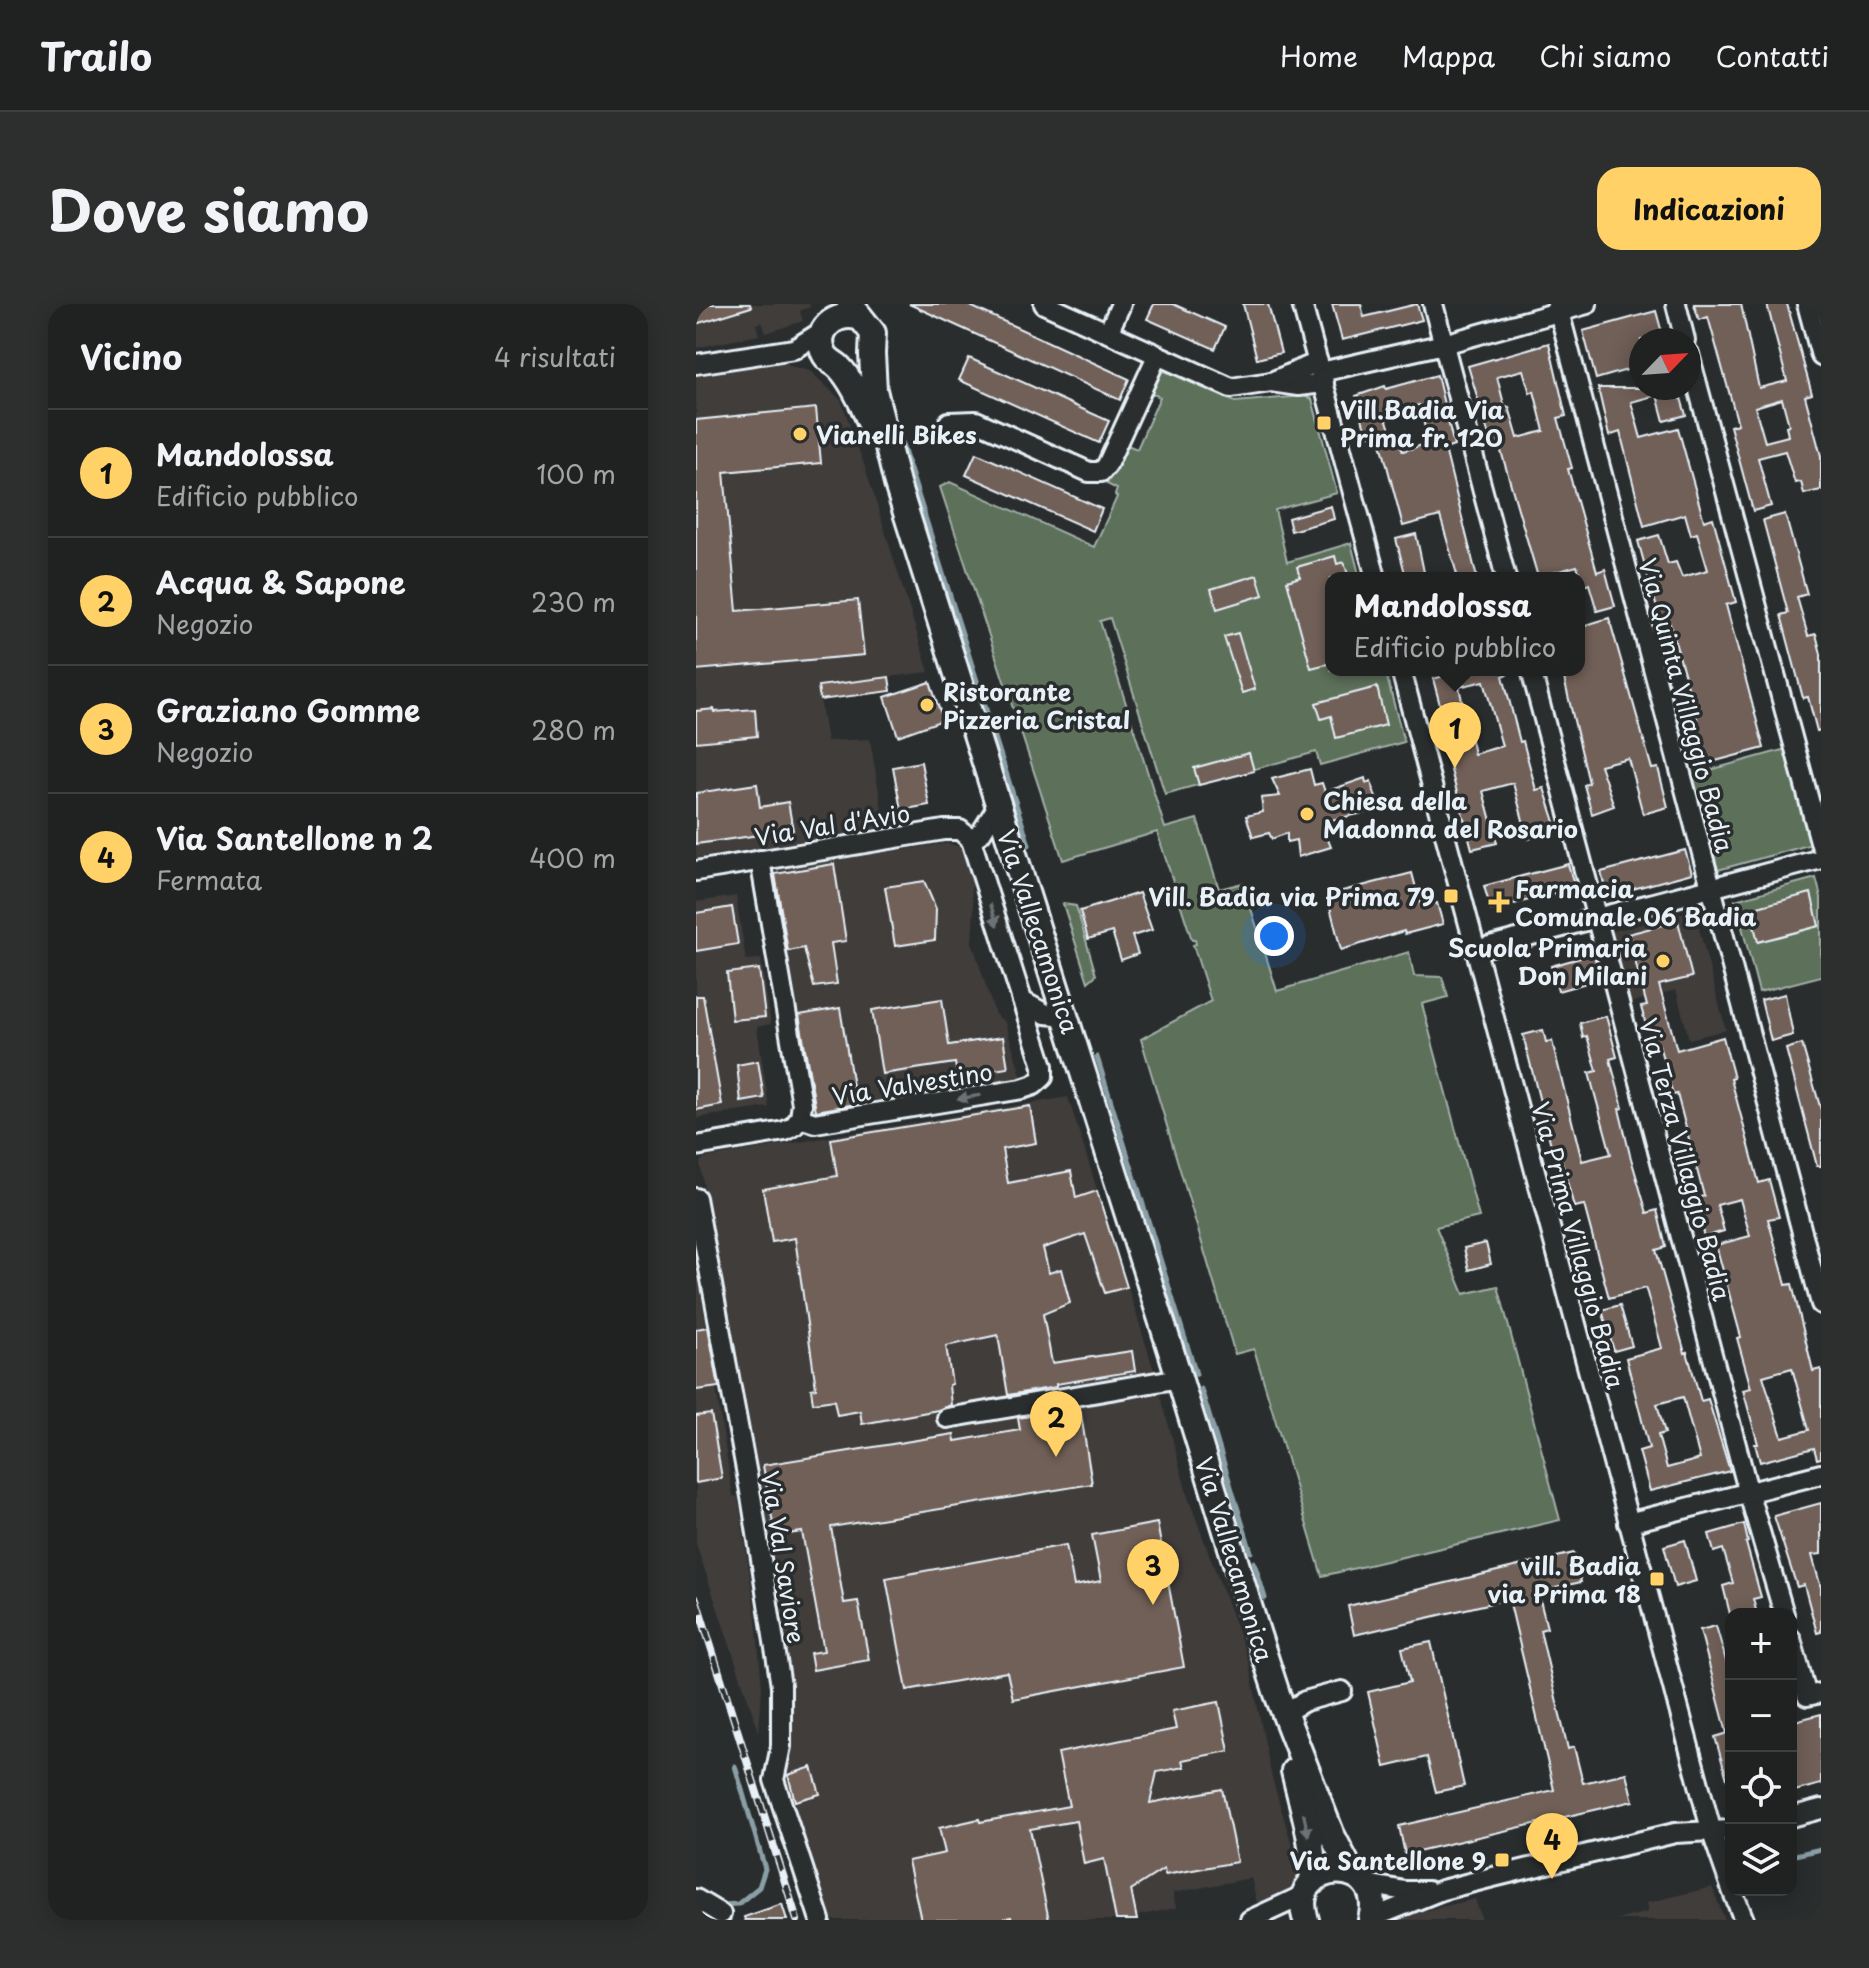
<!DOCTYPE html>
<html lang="it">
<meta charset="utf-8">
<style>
body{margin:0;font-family:"Playpen Sans",sans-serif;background:#2d2f2f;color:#f1f3f6}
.controls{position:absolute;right:24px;bottom:24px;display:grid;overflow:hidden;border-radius:16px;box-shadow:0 4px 20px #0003}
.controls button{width:72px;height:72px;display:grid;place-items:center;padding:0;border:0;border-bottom:2px solid #3d3f40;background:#202222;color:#f1f3f6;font:40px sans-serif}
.compass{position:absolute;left:933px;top:24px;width:72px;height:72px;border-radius:50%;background:#202222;box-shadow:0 4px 20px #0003;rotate:65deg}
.you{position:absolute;left:578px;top:632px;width:28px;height:28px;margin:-20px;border:6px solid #fff;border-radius:50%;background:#1a73e8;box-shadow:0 0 0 12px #1a73e833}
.badge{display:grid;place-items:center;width:52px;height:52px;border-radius:50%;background:#ffd166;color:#111;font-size:26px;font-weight:700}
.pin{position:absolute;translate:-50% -66px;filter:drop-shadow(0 2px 4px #0008)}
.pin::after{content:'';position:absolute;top:42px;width:28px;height:24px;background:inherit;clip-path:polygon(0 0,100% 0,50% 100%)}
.popup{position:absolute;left:629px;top:268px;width:260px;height:104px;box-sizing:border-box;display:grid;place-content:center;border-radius:16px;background:#202222;filter:drop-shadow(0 2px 6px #0005);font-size:26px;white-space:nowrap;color:#a2a4a5}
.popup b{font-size:30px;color:#f1f3f6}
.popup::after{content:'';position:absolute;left:50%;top:100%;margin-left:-16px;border:16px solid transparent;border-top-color:#202222}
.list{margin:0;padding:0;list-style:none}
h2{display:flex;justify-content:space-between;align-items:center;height:104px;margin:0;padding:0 32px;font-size:34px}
h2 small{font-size:26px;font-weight:400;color:#a2a4a5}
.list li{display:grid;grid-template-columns:52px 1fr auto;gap:24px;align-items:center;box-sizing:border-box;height:128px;padding:0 32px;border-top:2px solid #3d3f40}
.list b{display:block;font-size:30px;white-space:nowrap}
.list p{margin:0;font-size:26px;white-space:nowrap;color:#a2a4a5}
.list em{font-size:26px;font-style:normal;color:#a2a4a5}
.icon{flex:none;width:44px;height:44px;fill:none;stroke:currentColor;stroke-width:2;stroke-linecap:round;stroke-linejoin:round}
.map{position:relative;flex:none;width:1125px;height:1616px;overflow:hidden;border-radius:24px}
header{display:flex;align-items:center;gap:48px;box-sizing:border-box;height:112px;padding:0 40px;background:#202222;border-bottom:2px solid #3d3f40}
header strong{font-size:38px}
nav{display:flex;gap:44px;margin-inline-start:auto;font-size:28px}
.intro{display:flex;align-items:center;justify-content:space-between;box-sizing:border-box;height:192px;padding:0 48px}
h1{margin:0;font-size:56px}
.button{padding:20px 36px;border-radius:24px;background:#ffd166;color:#111;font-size:28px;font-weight:700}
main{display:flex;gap:48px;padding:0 48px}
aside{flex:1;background:#202222;border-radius:24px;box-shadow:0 4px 20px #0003}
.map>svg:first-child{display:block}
.built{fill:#3f3c3b}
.green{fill:#5d705a;stroke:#a2b0a9;stroke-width:2}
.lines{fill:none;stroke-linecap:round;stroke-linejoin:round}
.stream{stroke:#8a9fa6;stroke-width:5}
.building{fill:#716059;stroke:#e8f1f8;stroke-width:2;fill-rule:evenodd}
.street-casing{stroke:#e8f1f8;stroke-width:24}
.secondary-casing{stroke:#e8f1f8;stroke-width:30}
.street{stroke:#2a2d2e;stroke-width:18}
.secondary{stroke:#2a2d2e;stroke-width:24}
.rail-casing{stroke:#e8f1f8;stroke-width:8}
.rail{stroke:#2a2d2e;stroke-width:5;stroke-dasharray:15;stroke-linecap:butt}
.oneway{fill:#6c7275}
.poi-dot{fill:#ffd166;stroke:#2a2d2e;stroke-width:3}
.labels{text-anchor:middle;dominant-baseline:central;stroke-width:7;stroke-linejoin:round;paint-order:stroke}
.poi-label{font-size:24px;font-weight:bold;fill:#e8f1f8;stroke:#2a2d2e;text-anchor:start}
.street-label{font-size:24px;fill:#e8f1f8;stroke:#2a2d2e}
</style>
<header>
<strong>Trailo</strong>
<nav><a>Home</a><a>Mappa</a><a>Chi siamo</a><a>Contatti</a></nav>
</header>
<div class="intro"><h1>Dove siamo</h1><a class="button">Indicazioni</a></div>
<main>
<aside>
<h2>Vicino<small>4 risultati</small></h2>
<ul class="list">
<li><span class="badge">1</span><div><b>Mandolossa</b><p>Edificio pubblico</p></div><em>100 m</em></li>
<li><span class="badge">2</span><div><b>Acqua &amp; Sapone</b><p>Negozio</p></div><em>230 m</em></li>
<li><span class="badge">3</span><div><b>Graziano Gomme</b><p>Negozio</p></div><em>280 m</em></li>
<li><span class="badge">4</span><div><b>Via Santellone n 2</b><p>Fermata</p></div><em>400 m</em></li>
</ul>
</aside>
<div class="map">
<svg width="1125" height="1616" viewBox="0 0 1125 1616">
<rect width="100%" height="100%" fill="#2a2d2e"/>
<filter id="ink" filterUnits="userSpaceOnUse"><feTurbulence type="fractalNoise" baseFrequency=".0125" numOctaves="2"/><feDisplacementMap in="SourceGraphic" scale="16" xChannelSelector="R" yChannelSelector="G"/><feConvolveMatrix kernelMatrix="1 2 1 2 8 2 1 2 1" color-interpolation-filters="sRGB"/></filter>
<g filter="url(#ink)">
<g class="built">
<polygon points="0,0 114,0 114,3 104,7 107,17 70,29 66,18 60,20 63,31 0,44"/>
<polygon points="91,58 94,62 114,67 145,96 169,163 233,368 122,382 131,437 174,435 189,523 0,554 0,72"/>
<polygon points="252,539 266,544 278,580 275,584 278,606 276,638 299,710 309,718 326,774 119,809 76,565"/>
<polygon points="40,592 50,656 65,655 75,720 61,723 73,803 0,814 0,598"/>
<polygon points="998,606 1030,726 993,735 980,686 933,699 914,628"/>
<polygon points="372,793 457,1063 492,1193 552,1355 576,1474 602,1561 601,1571 593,1586 581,1595 561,1599 555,1574 477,1589 480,1604 420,1616 130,1616 77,1467 84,1437 54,1177 4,858 8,854"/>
<polygon points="0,958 37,1192 42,1193 60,1313 66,1384 63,1428 0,1240"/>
<polygon points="1016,1583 1029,1616 919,1616 952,1608 950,1599"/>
<polygon points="779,1595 786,1616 700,1616 710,1611"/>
</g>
<g class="green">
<polygon points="469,67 539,98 608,92 616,95 641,189 579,206 591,258 655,239 664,274 635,274 635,366 689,366 708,438 624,461 620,448 469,490 414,314 404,317 469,524 501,515 523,585 547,579 581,687 713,648 718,672 746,673 752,693 726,700 783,913 740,923 768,990 802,982 864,1216 626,1272 558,1045 539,1050 445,735 515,697 497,641 500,640 499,636 496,636 461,528 367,556 244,183 254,178 398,243 421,193 419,191 421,185 411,180 429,140 441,145 464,93 453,88 462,69"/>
<polygon points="1090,445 1116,540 1022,566 996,471"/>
<polygon points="1120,574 1125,593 1125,672 1063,688 1039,596"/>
<polygon points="367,600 380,602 400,671 392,678"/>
</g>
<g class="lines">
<g class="stream">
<polyline points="192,96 333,541"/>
<polyline points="401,753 500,1070"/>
<polyline points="505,1085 555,1248"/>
<polyline points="558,1258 569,1294"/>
<polyline points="1095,1552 1125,1545"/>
<polyline points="25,1601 42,1600 63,1583 69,1565 39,1462"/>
<polyline points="0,1606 17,1616"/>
</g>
</g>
<g class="building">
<polygon points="0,0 54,0 55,3 0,20"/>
<polygon points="213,0 270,0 433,75 424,96"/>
<polygon points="458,0 477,0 529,23 519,45 451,15"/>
<polygon points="547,0 572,0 585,49 561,55"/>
<polygon points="636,0 665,0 668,13 721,0 726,16 646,36"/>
<path d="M998,0h47l18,84 28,-7 -20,-77h20l25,90 -7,2 16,60v34l-17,4 -3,-12 -6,1 -10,-32 -27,7 13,48 -18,5 -23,-85 8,-2 -30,-107 -9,3zM1086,95l7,26 -3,1 2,10 -23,6 -10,-35z"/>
<polygon points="960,7 968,36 945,36 945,62 900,75 887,27"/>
<path d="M853,39l17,73 -8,2 14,50 -4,1 29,103 8,-3 10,37 -18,5 -8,-27 -6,2 -6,-20 -39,11 -42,-143 -7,2 -21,-70zM827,66l7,23 4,-2 10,40 -26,7 -9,-31 -4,1 -8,-31z"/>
<polygon points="273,54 413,117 403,139 263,76"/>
<polygon points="741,71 758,142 749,145 781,274 762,274 744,212 707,222 685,139 702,135 707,147 733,139 723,101 689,110 694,126 671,132 660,92 689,82 690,85"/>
<polygon points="902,84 982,84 990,111 968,117 961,91 935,98 945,134 982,124 1008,217 1017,214 1040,298 1030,301 1068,444 1001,462 990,421 1002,418 972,313 964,315 942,237 963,231 972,260 980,258 986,273 1012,266 1001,229 995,231 989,210 948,222 924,128 913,132"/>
<polygon points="120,104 125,159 28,168 41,307 162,296 168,351 0,366 0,116"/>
<polygon points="280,149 406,205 397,227 270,171"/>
<polygon points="635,202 638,215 595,227 592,214"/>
<polygon points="1089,210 1111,290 1101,293 1112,332 1120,330 1125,350 1125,426 1121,427 1112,393 1107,394 1085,311 1092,309 1067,216"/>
<polygon points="720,230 728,268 710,273 700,235"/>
<polygon points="639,252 641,260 648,258 653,274 635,274 635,359 615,364 591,277 604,273 601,263"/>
<polygon points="561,271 567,291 521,305 515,285"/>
<polygon points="913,314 956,465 962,464 972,503 947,510 932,454 904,461 918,502 896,510 888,481 893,479 869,379 867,366 883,366 883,323"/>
<polygon points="542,329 559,385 546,389 528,333"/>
<path d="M770,366h42v4l-5,2 17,66 3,-1 13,49 8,-2 14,43 -30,8 -15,-56 -30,8 14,52 -25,6 -28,-105 6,-2 -17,-63zM788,377l18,65 -28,8 -15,-67z"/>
<polygon points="193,373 195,387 124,396 122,382"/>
<polygon points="234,378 247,416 202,432 189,393"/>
<polygon points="681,383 690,421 640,434 635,412 625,415 620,399"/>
<polygon points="18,405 19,408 59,405 61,432 0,438 0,407"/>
<polygon points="553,449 558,467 503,481 498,464"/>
<polygon points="225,458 233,501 205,506 197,463"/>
<polygon points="614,465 618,481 626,479 629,488 669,474 670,479 675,477 682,501 676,503 677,507 635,516 638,523 629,528 635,543 602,553 600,536 591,538 591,529 576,535 573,529 557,533 550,512 567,508 565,494 584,492 576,475"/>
<polygon points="61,480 64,503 92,498 97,526 0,540 0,489"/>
<polygon points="989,546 996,569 911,592 905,568"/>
<polygon points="138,560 150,637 135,639 141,680 118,683 108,644 92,647 79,570"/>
<polygon points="872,560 879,584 795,606 788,582"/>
<polygon points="716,569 725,603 741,599 747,620 709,630 708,627 645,646 631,591"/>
<polygon points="228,577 240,605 239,636 199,642 189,583"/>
<polygon points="443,589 456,626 436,632 442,650 425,656 416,628 392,635 384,607"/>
<polygon points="1115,589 1123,622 1062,638 1054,605"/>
<polygon points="36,603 42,640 0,647 0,609"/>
<path d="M982,617l14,56 -33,8 18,65 46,-13 11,41 -3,1 28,104 10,-3 10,37 -11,2 16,58 2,8 6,-1 21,87 8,-2v89l-4,1 -3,-11 -54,14 -5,-18h3l-15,-54 8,-2 -14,-50 4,-1 -25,-92 34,-9 -10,-37 -23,6 7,26 -20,6 -10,-38 10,-3 -27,-102 -4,1 -14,-50 -7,2 -11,-40 6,-1 -19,-72zM1096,1064l17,62 -27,7 -19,-61z"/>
<polygon points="898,650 904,675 862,687 855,662"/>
<polygon points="63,665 69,713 36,716 31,669"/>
<polygon points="1089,690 1097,731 1075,737 1065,696"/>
<polygon points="0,692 7,692 26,801 0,806"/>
<polygon points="246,695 253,741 307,733 312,764 283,768 285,780 263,783 259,759 186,770 176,706"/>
<polygon points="144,704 160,800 120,807 103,711"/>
<path d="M910,712l11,41 -7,2 13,49 -4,1 11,46 17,58 10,-3 9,37 -10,3 29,103 2,-1 14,49 7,-2 22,72 -80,20 -11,-40 10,-3 -23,-90 36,-10 -15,-55 -2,-5 -36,10 -25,-93 -10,2 -15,-56 -6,2 -30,-118 20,-5 3,12 6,-1 30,120 29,-7 -22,-81 8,-2 -10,-35 -4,2 -3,-15zM987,1093l17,62 -33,9 -9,-33 7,-2 -8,-29z"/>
<polygon points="1106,740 1125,806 1125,862 1121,862 1090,745"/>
<polygon points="62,757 68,794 45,798 41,761"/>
<polygon points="334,802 340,839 306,845 312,879 375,867 380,894 401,887 431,983 409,989 389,930 347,944 353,969 365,965 374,999 347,1010 356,1059 436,1047 439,1067 360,1080 360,1083 312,1091 302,1031 250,1042 256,1080 253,1081 255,1101 242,1106 166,1120 164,1107 141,1111 138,1096 117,1099 115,1085 120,1084 99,934 76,938 67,885 141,872 135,835"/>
<polygon points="790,939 795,960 773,966 768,944"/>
<polygon points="924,1001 936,1042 918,1047 906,1006"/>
<polygon points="12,1023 23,1083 0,1086 0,1025"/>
<polygon points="384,1104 396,1180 135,1223 148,1299 162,1297 173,1356 117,1366 114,1349 128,1347 106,1228 79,1232 67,1161 258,1130 259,1137 324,1126 322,1114"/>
<polygon points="15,1110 26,1174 0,1179 0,1112"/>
<polygon points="1125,1199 1125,1250 1116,1251 1125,1284 1125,1328 1121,1329 1108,1281 1101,1283 1078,1212"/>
<polygon points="461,1219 488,1363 317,1395 311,1368 211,1386 190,1274 370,1241 378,1282 405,1277 396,1231"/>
<polygon points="1048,1220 1052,1238 1050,1239 1065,1293 1057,1295 1061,1310 1034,1310 1027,1282 1037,1279 1027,1245 1018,1248 1013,1230"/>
<polygon points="989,1236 1000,1277 979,1283 968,1242"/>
<polygon points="878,1249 885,1278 842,1288 851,1324 844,1326 872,1445 878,1443 887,1479 930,1469 937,1497 709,1550 703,1522 858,1486 813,1295 658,1331 652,1302"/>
<polygon points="1020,1322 1035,1374 1035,1428 1031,1429 1004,1326"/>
<polygon points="735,1338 768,1482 740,1488 731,1453 689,1463 672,1388 714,1378 706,1344"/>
<polygon points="523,1398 533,1447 486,1456 488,1463 461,1468 454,1499 526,1485 541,1558 469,1571 468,1565 435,1586 441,1616 420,1616 408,1555 388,1560 380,1517 334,1525 353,1616 316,1616 315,1613 301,1616 225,1616 212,1557 249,1549 243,1524 283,1515 284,1518 373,1502 362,1449 480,1425 476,1407"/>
<polygon points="1125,1410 1125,1480 1095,1488 1095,1418"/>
<polygon points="1035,1428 1035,1474 1031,1475 1019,1433"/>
<polygon points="116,1463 124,1490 99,1497 92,1471"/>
<polygon points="86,1600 91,1616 49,1616 48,1613"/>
</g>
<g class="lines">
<g class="street-casing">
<g id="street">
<polyline points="348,0 535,84 575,78 602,82 628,79"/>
<polyline points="606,0 680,274"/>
<polyline points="737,0 810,274"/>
<polyline points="861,0 1125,1000"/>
<polyline points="980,0 989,36"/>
<polyline points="1111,0 1125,52"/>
<polyline points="412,29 425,0"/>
<polyline points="993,50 1125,541"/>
<polyline points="0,60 98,45 128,26"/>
<polyline points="625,68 748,40 891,0"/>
<polyline points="575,78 622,58"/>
<polyline points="253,118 280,117 393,168 405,168 411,161 461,52"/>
<polyline points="705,366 1016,1529 1035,1583"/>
<polyline points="835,366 1053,1190 1088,1310"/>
<polyline points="275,536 285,529 303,500"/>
<polyline points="64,556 106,800 104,814"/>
<polyline points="0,567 248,526 264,526 275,536 347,762 347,773 338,781 326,785 119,819 104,814"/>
<polyline points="779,646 1125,555"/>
<polyline points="326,697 350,710 370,712"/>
<polyline points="0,842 89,827 98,822 104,814"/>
<polyline points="0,894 56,1198 85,1382 85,1442 78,1476 124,1616"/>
<polyline points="251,1114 484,1074"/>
<polyline points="932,1219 1125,1170"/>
<polyline points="1095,1335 1111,1392 1125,1389"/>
<polyline points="588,1409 609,1397 646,1387"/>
<polyline points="1095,1513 1125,1505"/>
<polyline points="670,1580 709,1587 732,1587"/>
<polyline points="1036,1586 1048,1616"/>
<polyline points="0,1595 25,1610"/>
<polyline points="676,1614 746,1586 797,1573 979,1529 1035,1526"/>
<polyline points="554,1616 608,1591"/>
</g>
</g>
<g class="secondary-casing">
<g id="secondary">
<polyline points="154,0 177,29 176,50 178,86 201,180 475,1047 561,1328 581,1390 635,1529 656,1570"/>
<path d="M162,13c-22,-5 -45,12 -34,36 3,7 8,8 14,13 15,15 26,41 34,61"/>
<path d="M598,1467c8,35 22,75 18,111"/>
<path d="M610,1616c-21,-62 82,-67 65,0"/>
</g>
</g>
<use href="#street" class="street"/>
<use href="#secondary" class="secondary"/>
<g class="rail-casing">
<polyline id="rail" points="0,1295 101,1616"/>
</g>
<use href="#rail" class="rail"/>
</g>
<defs><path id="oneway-solid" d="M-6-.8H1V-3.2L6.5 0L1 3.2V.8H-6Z" transform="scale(2)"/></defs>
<g class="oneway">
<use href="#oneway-solid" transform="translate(298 611) rotate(72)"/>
<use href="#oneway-solid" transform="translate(273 793) rotate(171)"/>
<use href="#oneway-solid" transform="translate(610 1521) rotate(78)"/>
</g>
</g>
<g class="poi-dot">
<rect x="620" y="111" width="16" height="16" rx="4"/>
<circle cx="104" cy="130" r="8"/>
<circle cx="231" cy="401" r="8"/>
<circle cx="611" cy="510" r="8"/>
<rect x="747" y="584" width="16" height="16" rx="4"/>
<path d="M799 586h8v8h8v8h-8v8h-8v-8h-8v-8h8z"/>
<circle cx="967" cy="657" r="8"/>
<rect x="953" y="1267" width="16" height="16" rx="4"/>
<rect x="798" y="1548" width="16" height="16" rx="4"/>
</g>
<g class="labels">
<g class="poi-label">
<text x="644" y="105">Vill.Badia Via<tspan x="644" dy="28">Prima fr. 120</tspan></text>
<text x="120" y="130">Vianelli Bikes</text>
<text x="247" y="387">Ristorante<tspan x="247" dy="28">Pizzeria Cristal</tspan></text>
<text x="627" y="496">Chiesa della<tspan x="627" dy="28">Madonna del Rosario</tspan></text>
<text x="819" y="584">Farmacia<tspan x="819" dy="28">Comunale 06 Badia</tspan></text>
<text x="739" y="592" text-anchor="end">Vill. Badia via Prima 79</text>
<text x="951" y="643" text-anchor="end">Scuola Primaria<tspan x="951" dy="28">Don Milani</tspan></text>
<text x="945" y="1261" text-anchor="end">vill. Badia<tspan x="945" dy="28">via Prima 18</tspan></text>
<text x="790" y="1556" text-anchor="end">Via Santellone 9</text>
</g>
<g class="street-label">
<text transform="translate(991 401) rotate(75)">Via Quinta Villaggio Badia</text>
<text transform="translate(136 520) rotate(-9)">Via Val d'Avio</text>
<text transform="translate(343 627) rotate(72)">Via Vallecamonica</text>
<text transform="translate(216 779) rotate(-9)">Via Valvestino</text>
<text transform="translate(990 855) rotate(75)">Via Terza Villaggio Badia</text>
<text transform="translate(883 941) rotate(75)">Via Prima Villaggio Badia</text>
<text transform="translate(88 1253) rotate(81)">Via Val Saviore</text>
<text transform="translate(539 1255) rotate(73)">Via Vallecamonica</text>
</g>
</g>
</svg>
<div class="controls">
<button>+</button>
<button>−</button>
<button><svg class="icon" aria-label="locate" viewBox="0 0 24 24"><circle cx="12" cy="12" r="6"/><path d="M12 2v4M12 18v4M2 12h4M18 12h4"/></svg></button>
<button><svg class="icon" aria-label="layers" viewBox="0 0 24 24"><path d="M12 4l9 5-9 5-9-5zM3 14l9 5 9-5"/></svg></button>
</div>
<svg class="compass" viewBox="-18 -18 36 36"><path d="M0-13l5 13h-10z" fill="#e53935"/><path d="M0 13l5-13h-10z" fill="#a2a4a5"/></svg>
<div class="you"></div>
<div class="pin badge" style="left:759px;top:464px">1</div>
<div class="popup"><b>Mandolossa</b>Edificio pubblico</div>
<div class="pin badge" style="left:360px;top:1153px">2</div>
<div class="pin badge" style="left:457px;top:1301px">3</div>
<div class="pin badge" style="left:856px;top:1575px">4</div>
</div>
</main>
